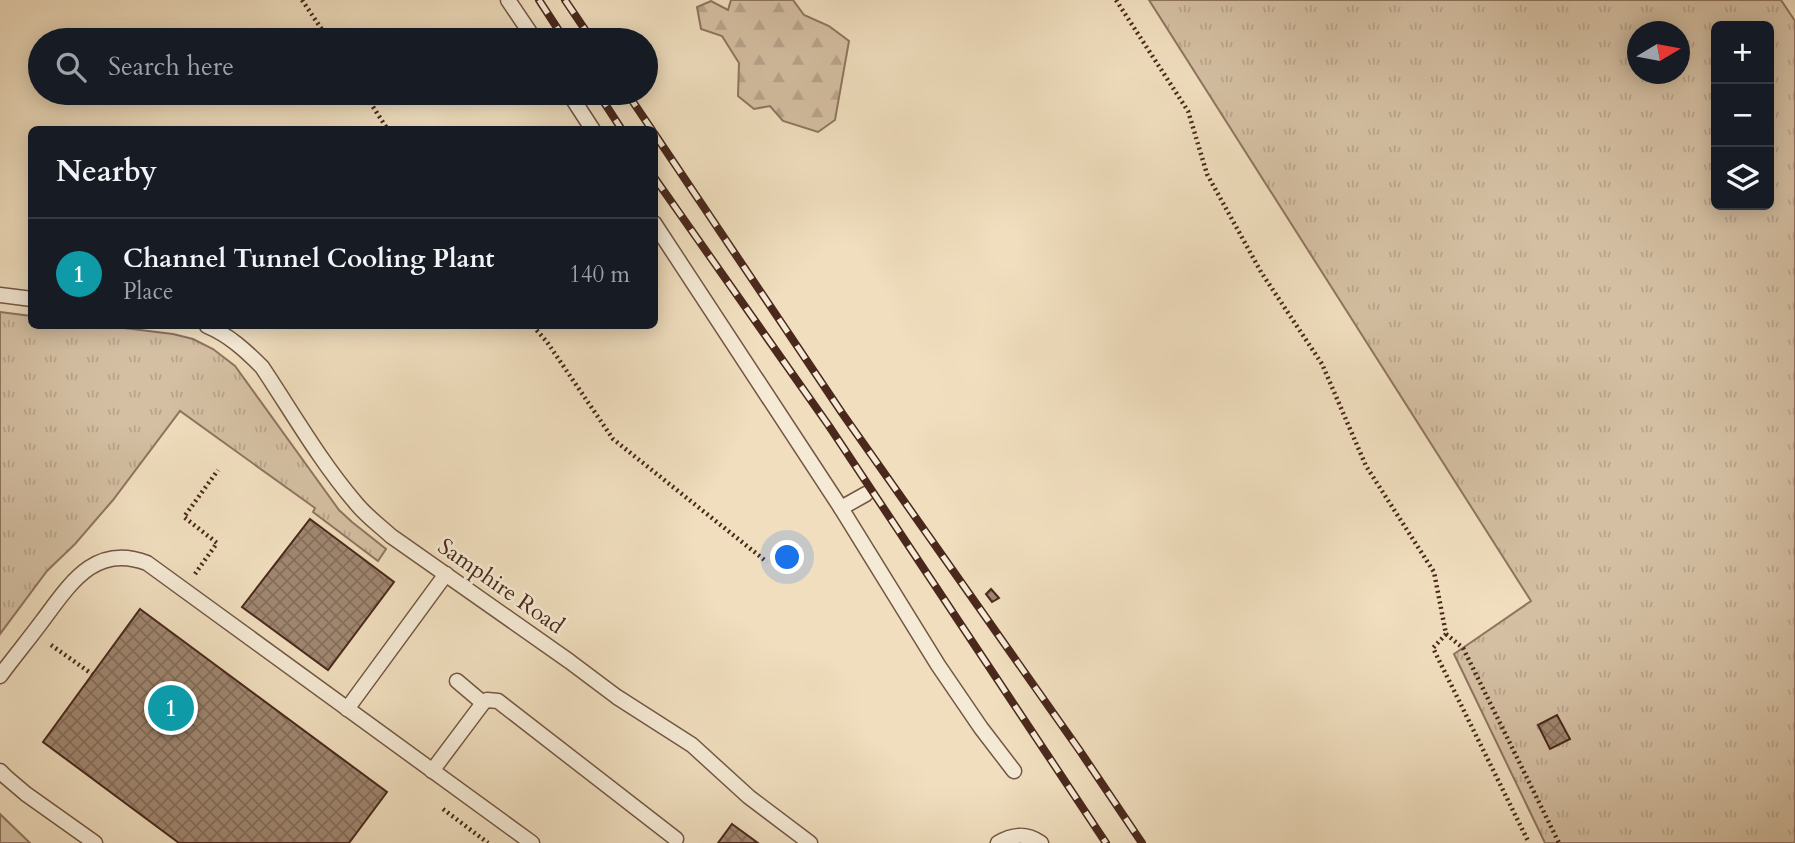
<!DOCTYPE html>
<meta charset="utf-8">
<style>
body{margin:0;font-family:Cardo,serif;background:#20242c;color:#f1f3f6}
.controls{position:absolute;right:21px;top:21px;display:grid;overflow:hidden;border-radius:10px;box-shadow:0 4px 18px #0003}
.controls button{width:63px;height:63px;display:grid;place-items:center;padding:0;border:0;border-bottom:2px solid #363941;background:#171b24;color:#f1f3f6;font:35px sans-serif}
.compass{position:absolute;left:1627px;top:21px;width:63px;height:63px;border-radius:50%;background:#171b24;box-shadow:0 4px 18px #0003;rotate:80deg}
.you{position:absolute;left:788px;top:558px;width:24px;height:24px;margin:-18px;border:5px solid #fff;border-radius:50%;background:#1a73e8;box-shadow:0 0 0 10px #1a73e833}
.badge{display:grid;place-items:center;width:46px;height:46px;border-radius:50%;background:#c59692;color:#fff;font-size:23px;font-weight:700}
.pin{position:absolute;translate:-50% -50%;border:4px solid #fff;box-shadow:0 2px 7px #0006}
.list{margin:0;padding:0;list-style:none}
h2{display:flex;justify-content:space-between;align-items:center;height:91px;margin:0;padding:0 28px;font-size:30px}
h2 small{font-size:23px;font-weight:400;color:#9ea1a6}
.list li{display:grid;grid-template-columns:46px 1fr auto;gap:21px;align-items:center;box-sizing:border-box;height:112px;padding:0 28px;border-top:2px solid #363941}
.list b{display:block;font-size:26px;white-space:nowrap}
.list p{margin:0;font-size:23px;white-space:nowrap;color:#9ea1a6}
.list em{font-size:23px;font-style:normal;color:#9ea1a6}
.icon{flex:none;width:38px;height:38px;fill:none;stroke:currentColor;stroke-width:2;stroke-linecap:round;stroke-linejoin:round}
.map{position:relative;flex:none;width:1795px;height:843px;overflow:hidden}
.search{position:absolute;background:#171b24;box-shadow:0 4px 18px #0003;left:28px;top:28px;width:630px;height:77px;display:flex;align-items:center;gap:18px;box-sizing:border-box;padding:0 24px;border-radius:38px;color:#9ea1a6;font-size:26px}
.panel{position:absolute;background:#171b24;box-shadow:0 4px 18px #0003;left:28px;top:126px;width:630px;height:203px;border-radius:10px}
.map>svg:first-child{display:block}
.grass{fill:url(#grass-tufts);stroke:#8f745f;stroke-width:2;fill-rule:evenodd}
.forest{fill:url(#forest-firs);stroke:#8f745f;stroke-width:2}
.building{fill:url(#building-cross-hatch);stroke:#4a281c;stroke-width:2}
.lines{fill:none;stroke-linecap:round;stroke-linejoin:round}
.lane-casing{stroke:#745644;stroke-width:17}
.path{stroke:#4a281c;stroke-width:4.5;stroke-dasharray:2 3.5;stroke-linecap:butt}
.lane{stroke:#f5ead5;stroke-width:14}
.rail-casing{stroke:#4a281c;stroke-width:8}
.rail{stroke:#f5ead5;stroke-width:5;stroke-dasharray:16;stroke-linecap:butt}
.labels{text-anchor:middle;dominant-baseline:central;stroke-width:5;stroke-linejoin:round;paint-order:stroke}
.street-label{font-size:23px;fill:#4a281c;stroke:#f5ead5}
</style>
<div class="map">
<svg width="1795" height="843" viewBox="0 0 1795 843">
<defs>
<pattern id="grass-tufts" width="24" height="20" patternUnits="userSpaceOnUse" patternTransform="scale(1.75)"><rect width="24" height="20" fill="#d4bfa2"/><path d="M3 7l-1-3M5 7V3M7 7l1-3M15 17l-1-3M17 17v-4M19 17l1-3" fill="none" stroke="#b8a48b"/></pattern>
<pattern id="forest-firs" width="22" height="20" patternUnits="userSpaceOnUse" patternTransform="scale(1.75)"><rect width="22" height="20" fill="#d4bfa2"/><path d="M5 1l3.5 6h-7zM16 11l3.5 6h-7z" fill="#b8a48b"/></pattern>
<pattern id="building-cross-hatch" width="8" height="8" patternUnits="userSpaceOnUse" patternTransform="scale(1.75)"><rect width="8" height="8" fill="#a08770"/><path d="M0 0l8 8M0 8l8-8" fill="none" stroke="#846e5b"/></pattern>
</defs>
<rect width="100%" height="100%" fill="#f0debe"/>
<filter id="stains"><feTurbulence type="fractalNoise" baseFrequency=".00286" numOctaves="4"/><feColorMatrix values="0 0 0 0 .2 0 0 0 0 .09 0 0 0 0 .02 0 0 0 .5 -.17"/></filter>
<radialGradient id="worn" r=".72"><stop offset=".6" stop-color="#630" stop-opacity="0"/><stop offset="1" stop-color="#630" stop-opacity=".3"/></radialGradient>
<g class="grass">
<path d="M1149,0h632l14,21v822h-250l-91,-189 77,-53zM1716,26h53v179h-53zM1638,32h42v42h-42z"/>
<polygon points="0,312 31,316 32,326 108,326 173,334 193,339 213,349 235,366 339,510 352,522 386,549 378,561 313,512 315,508 180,411 113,500 75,544 47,571 0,634"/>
<polygon points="0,814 30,843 0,843"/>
</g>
<polygon class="forest" points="731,0 793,0 804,15 829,26 849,41 835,120 818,132 783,121 770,106 754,109 738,96 739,63 722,36 701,29 697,7 711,1 728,10"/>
<g class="building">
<polygon points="310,519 394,582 328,670 242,607"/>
<polygon points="991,589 999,598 992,602 986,594"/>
<polygon points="140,609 387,792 349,843 179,843 43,742"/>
<polygon points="1557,715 1570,739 1550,749 1538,725"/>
<polygon points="732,824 758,843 718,843"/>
</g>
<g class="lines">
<g class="lane-casing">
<g id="lane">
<polyline points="508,0 535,40"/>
<polyline points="569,93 593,130"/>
<polyline points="654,223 841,508 938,665 981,728 1014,771"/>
<polyline points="0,295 32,299"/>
<path d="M207,326c22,9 39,25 55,41 30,45 58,94 93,135 10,13 24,23 36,34l178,125 48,36 75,48 57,52 61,46"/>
<polyline points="841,508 866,494"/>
<path d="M0,676c14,-19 29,-37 43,-56 27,-36 52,-77 104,-57l385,280"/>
<polyline points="457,681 483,703"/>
<polyline points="347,709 446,574"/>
<polyline points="0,771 6,777 26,794 95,843"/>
<polyline points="432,771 483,703 487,700 498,701 676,839"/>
<path d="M998,843c15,-9 28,-10 43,0"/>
</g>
</g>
<g class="path">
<polyline points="302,0 329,40"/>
<polyline points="1116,0 1188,111 1207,174 1261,272 1322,364 1366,466 1434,572 1446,634 1433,648 1529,843"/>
<polyline points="364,93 388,130"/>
<polyline points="533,326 547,342 613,439 767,562"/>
<polyline points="195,574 217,543 184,517 218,470"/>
<polyline points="1446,634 1463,648 1559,843"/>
<polyline points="51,645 92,674"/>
<polyline points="443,809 488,843"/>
</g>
<use href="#lane" class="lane"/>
<g class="rail-casing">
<g id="rail">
<polyline points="539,0 565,40"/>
<polyline points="565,0 592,40"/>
<polyline points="598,93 622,130"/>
<polyline points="627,93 652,130"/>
<polyline points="654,133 842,413 1080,751 1142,843"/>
<polyline points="654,177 829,426 1106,843"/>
</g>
</g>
<use href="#rail" class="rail"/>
</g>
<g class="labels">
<g class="street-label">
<text transform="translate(501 586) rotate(35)">Samphire Road</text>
</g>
</g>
<rect width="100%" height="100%" filter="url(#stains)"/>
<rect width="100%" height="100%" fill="url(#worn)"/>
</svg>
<div class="controls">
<button>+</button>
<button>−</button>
<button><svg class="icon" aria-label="layers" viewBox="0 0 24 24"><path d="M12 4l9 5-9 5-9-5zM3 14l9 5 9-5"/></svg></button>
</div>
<svg class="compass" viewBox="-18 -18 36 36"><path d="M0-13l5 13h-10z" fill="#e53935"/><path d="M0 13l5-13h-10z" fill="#9ea1a6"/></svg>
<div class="you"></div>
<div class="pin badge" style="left:171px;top:708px;background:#0f9aa8">1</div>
<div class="search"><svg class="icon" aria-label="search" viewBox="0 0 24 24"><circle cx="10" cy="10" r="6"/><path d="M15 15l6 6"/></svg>Search here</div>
<section class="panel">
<h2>Nearby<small></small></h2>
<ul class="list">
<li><span class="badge" style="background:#0f9aa8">1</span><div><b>Channel Tunnel Cooling Plant</b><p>Place</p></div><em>140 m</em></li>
</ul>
</section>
</div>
